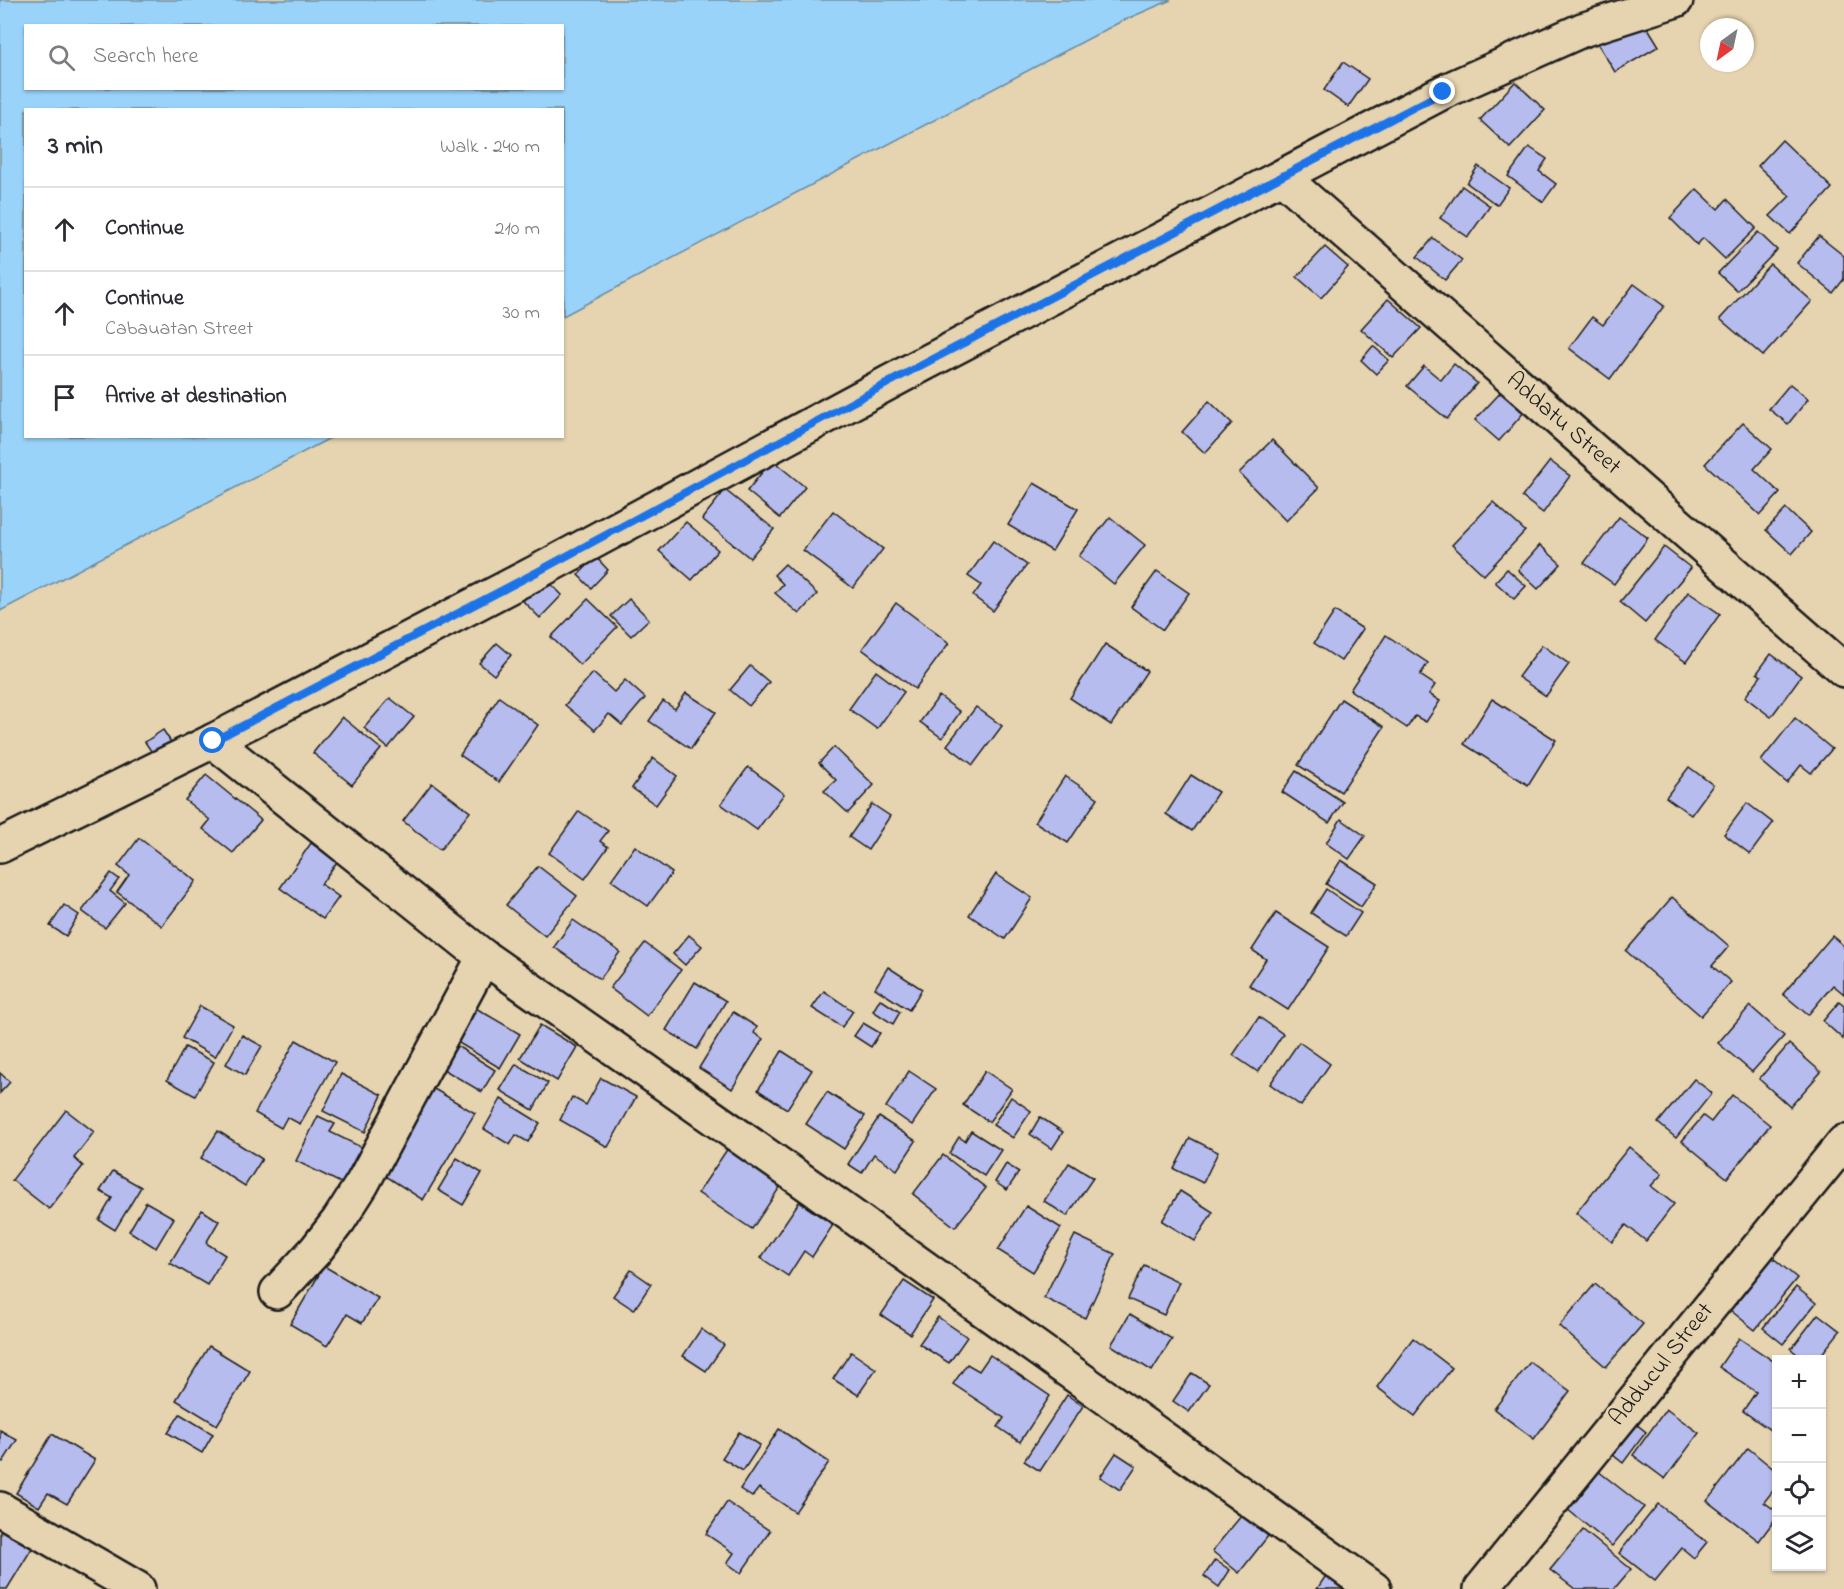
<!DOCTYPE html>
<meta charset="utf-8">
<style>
body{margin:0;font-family:"Indie Flower",sans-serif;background:#f7f7f7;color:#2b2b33}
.controls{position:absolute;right:18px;bottom:18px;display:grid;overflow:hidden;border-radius:0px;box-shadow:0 2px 4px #0004}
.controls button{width:54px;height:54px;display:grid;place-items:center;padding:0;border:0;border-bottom:2px solid #e1e1e2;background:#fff;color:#2b2b33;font:30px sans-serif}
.compass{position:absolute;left:1700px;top:18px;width:54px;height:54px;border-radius:50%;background:#fff;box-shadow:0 2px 4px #0004;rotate:213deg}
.stop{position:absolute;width:18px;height:18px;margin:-14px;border:4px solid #1a73e8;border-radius:50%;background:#fff}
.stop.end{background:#1a73e8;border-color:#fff;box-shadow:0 2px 6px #0008}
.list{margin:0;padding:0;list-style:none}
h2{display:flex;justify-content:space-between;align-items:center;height:78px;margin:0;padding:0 24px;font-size:26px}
h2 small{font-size:20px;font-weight:400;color:#7c7c81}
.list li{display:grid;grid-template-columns:39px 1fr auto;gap:18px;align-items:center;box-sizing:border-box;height:84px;padding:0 24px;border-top:2px solid #e1e1e2}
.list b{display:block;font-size:22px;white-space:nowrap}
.list p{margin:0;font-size:20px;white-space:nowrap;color:#7c7c81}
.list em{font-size:20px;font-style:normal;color:#7c7c81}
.icon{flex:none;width:33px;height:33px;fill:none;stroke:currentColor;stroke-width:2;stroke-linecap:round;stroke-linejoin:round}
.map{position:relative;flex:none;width:1844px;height:1589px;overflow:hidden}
.search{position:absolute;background:#fff;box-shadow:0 2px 4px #0004;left:24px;top:24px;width:540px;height:66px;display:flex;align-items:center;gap:15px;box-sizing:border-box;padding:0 21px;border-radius:0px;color:#7c7c81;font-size:22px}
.panel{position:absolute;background:#fff;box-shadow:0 2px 4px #0004;left:24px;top:108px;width:540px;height:330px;border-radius:0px}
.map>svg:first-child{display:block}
.water{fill:#9ad3fa;stroke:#688aa1;stroke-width:1.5;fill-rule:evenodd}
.building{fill:#b6bcee;stroke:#1c1c1c;stroke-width:1.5}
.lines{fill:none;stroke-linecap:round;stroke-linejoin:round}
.minor-casing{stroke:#1c1c1c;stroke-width:38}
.minor{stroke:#e6d3b0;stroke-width:33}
.route{stroke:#1a73e8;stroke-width:8}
.labels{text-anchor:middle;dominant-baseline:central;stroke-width:5;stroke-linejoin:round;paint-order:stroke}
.street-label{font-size:24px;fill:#1c1c1c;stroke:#e6d3b0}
</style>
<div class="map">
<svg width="1844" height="1589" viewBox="0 0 1844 1589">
<rect width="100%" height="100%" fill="#e6d3b0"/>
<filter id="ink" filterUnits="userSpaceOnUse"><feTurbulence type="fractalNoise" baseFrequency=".0167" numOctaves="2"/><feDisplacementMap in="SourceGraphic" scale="12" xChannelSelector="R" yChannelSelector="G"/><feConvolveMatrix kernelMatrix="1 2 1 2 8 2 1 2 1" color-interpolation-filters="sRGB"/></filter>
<g filter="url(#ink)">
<path class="water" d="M0,0h1171l-49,21 -559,295 -1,-206h-536v326l306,1 -332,174zM26,26h536v62h-536z"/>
<g class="building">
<polygon points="1640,15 1659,46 1615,72 1596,41"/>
<polygon points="1343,62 1368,79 1348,107 1324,90"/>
<polygon points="1515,82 1545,110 1510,148 1480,120"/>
<polygon points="1782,140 1832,188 1790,234 1770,216 1790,196 1758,166"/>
<polygon points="1529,147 1547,159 1539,171 1556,184 1543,202 1508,176"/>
<polygon points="1478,166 1509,188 1497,205 1467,183"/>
<polygon points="1462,186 1490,206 1468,237 1440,218"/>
<polygon points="1697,189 1718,209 1727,199 1756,228 1725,259 1703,238 1697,245 1670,218"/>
<polygon points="1758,232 1777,250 1737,291 1718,273"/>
<polygon points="1819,236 1844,256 1844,279 1833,293 1797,263"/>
<polygon points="1433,238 1462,260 1445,280 1417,257"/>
<polygon points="1325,247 1348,267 1321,298 1297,277"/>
<polygon points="1770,264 1812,301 1763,356 1720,319"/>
<polygon points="1634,284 1664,306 1610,379 1569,348 1592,317 1603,325"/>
<polygon points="1388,299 1421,328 1393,358 1361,329"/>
<polygon points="1373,346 1389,360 1376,374 1361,360"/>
<polygon points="1454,364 1477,383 1447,419 1407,386 1424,366 1441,380"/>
<polygon points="1790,384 1808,399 1788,424 1769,409"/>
<polygon points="1503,390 1526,410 1499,441 1475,420"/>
<polygon points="1209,401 1232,423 1205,453 1182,432"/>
<polygon points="1743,423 1772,449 1754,469 1780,493 1760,515 1705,464"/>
<polygon points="1272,440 1319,488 1286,521 1239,473"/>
<polygon points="772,460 805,487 780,518 747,491"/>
<polygon points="1550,461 1570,476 1543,513 1522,497"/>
<polygon points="1034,483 1078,509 1052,551 1008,525"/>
<polygon points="725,490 774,529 750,558 702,519"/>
<polygon points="1493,502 1525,531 1484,575 1452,545"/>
<polygon points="1786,509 1811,532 1792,554 1766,530"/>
<polygon points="833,511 883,549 853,588 803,550"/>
<polygon points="1110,517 1145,545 1114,584 1079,556"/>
<polygon points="1619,517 1648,538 1614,584 1584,563"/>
<polygon points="686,522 718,550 692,580 659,551"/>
<polygon points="993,541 1027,565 993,611 973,596 981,585 968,576"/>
<polygon points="1540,545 1561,564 1538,589 1518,570"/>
<polygon points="1664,547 1691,568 1645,623 1620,602"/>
<polygon points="596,557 608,570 591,588 578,575"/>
<polygon points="785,564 817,594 799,614 775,593 783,584 774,575"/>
<polygon points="1507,569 1526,586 1514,599 1495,582"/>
<polygon points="1157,571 1189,593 1163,630 1131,607"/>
<polygon points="545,578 562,595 540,618 523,601"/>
<polygon points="1688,592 1720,614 1686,662 1655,640"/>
<polygon points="588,599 617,627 580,665 551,637"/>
<polygon points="629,599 649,619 631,636 611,616"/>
<polygon points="896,603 949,643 915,689 862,649"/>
<polygon points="1335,611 1363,629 1341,661 1314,643"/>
<polygon points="1386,635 1428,663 1420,675 1435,685 1429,694 1440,701 1426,722 1415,716 1407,728 1350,690"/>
<polygon points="497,643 511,655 494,675 479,663"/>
<polygon points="1105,644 1147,671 1111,725 1070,698"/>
<polygon points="1542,645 1569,664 1546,696 1518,677"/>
<polygon points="1771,654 1801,676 1771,717 1745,697 1761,676 1757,673"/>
<polygon points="750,666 769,682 749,706 730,690"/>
<polygon points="876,671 904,692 877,729 849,709"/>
<polygon points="593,673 614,692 625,680 645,698 622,725 609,714 595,730 565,705"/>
<polygon points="686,693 716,712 691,749 649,721 663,701 675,709"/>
<polygon points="939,696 960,712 942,738 920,722"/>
<polygon points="499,697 538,725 499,782 460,755"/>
<polygon points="390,698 414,717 388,748 364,728"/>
<polygon points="1341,699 1384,727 1341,792 1298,765"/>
<polygon points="1492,699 1556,740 1528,785 1464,744"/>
<polygon points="976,707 1002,726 973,765 947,745"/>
<polygon points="342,717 381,749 352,785 313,753"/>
<polygon points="1795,718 1832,749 1811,773 1801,765 1787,783 1761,761"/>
<polygon points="163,730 173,745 155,757 145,742"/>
<polygon points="834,747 874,785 848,813 824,791 836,780 819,763"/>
<polygon points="653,758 677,776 656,805 632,788"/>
<polygon points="748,767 784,794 757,830 721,804"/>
<polygon points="1689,767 1713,785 1691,815 1666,797"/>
<polygon points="1296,771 1343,802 1329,823 1282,792"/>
<polygon points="206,775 261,820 233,853 203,829 210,820 185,800"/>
<polygon points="1191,775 1218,792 1192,831 1166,814"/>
<polygon points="1065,776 1098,798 1068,843 1035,822"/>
<polygon points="432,783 470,812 440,850 403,821"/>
<polygon points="1747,803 1773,823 1750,854 1724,834"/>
<polygon points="872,804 890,816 868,850 849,837"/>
<polygon points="579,811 608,831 600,841 608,847 585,879 549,853"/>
<polygon points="1341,819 1365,836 1349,859 1326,843"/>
<polygon points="139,838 196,881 162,926 117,892 129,875 118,866"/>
<polygon points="311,843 337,862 321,884 339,897 323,919 280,888"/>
<polygon points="635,846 672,873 648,906 611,880"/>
<polygon points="1341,860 1377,883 1361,907 1326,884"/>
<polygon points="538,866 577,896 545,936 506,905"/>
<polygon points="111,873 119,879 110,891 125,903 105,928 82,911"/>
<polygon points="996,874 1032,898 1005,939 969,915"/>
<polygon points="1326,889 1361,913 1346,936 1311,913"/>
<polygon points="1672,897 1729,946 1712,966 1731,982 1701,1016 1626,951"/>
<polygon points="64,905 79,915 66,936 50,926"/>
<polygon points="1276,913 1329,947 1288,1010 1249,985 1266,959 1252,950"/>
<polygon points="573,920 620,952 600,979 554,947"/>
<polygon points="689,935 702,946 685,965 673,954"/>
<polygon points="1832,936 1844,946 1844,994 1833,985 1808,1015 1783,994"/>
<polygon points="645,943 681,970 647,1016 610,988"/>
<polygon points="888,967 922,989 909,1010 875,988"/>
<polygon points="695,982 726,1001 697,1049 666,1030"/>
<polygon points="824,991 853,1011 842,1027 812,1008"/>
<polygon points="880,999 900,1012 893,1024 873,1011"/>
<polygon points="1839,1002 1844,1006 1843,1039 1823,1021"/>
<polygon points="200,1006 233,1025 215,1057 182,1038"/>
<polygon points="1750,1006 1784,1036 1752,1072 1718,1043"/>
<polygon points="474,1007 520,1034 500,1068 454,1040"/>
<polygon points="733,1012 757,1027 754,1033 763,1039 732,1089 699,1068"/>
<polygon points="1259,1017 1283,1034 1258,1072 1233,1055"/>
<polygon points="863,1023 880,1033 871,1047 854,1036"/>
<polygon points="540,1025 577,1047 557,1081 520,1058"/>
<polygon points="242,1035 262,1046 245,1075 226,1064"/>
<polygon points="296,1040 335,1062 300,1124 287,1117 281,1128 255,1113"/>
<polygon points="1299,1042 1330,1064 1301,1106 1270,1084"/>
<polygon points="1789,1044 1821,1072 1790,1107 1759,1079"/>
<polygon points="457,1046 495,1070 482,1092 443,1069"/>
<polygon points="185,1047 214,1062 195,1096 167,1080"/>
<polygon points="782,1051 812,1070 787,1109 758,1090"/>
<polygon points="516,1064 548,1083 533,1110 500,1090"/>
<polygon points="909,1071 936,1089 912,1125 886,1107"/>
<polygon points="985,1071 1012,1089 989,1122 963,1105"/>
<polygon points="0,1073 10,1082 0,1093"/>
<polygon points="341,1074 382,1095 365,1132 323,1111"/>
<polygon points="601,1078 636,1097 608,1147 560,1120 572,1097 586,1105"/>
<polygon points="1694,1079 1712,1093 1676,1138 1658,1123"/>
<polygon points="429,1086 475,1113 423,1200 378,1171"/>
<polygon points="827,1092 865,1116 844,1149 806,1124"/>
<polygon points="1732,1095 1770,1125 1727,1178 1682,1141 1703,1116 1711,1122"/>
<polygon points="1011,1097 1031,1111 1013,1138 993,1125"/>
<polygon points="501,1099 540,1123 528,1142 516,1135 510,1145 484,1129"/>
<polygon points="66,1110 94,1132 74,1158 83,1166 49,1209 12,1180"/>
<polygon points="318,1116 335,1124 330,1132 363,1148 345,1185 296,1161"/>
<polygon points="879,1117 916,1141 897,1170 874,1154 862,1173 848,1164"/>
<polygon points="1040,1117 1063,1132 1052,1149 1030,1134"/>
<polygon points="218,1131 262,1159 245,1186 201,1158"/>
<polygon points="971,1131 1001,1150 984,1176 949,1153 959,1137 965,1141"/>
<polygon points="1190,1138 1218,1152 1203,1183 1174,1169"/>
<polygon points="1629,1147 1662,1174 1651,1186 1674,1204 1646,1241 1626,1225 1612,1242 1576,1213"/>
<polygon points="728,1148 782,1184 752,1229 698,1193"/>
<polygon points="943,1155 986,1188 955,1227 913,1194"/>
<polygon points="457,1158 482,1173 463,1205 438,1190"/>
<polygon points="1069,1163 1093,1178 1067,1216 1044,1201"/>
<polygon points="1006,1164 1019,1172 1007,1190 995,1182"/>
<polygon points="113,1171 141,1187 115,1230 99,1220 112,1198 100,1191"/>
<polygon points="1180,1191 1213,1212 1195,1241 1162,1221"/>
<polygon points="146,1202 174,1218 156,1248 129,1231"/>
<polygon points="799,1202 833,1225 812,1257 804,1251 788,1276 761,1258"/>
<polygon points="1026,1206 1061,1228 1033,1272 998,1250"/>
<polygon points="202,1210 219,1221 206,1243 225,1255 207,1285 170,1263"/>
<polygon points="1075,1235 1115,1254 1085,1318 1044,1298"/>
<polygon points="1772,1257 1797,1278 1755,1330 1730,1310"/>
<polygon points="1144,1265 1179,1282 1164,1315 1128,1299"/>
<polygon points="324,1266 378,1298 362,1323 347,1314 327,1346 290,1324"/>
<polygon points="631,1270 651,1284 634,1310 613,1296"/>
<polygon points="904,1281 933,1300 910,1334 881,1315"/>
<polygon points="1595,1284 1643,1324 1606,1367 1559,1326"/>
<polygon points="1796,1287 1816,1303 1783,1344 1763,1328"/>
<polygon points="1130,1314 1172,1339 1152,1371 1111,1345"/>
<polygon points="1818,1314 1840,1331 1817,1360 1804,1360 1791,1349"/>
<polygon points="938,1317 967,1337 949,1363 919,1344"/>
<polygon points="701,1329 724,1345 706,1371 683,1356"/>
<polygon points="1413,1338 1452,1368 1415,1416 1377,1387"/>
<polygon points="1739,1338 1776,1363 1776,1434 1743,1411 1756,1392 1719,1367"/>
<polygon points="209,1346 250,1371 217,1425 176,1400"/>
<polygon points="851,1352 876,1369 858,1395 833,1379"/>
<polygon points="990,1355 1050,1396 1020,1442 998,1427 1004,1418 953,1384 967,1364 979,1371"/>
<polygon points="1530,1362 1570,1391 1534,1439 1494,1409"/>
<polygon points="1192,1373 1209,1384 1189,1412 1173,1401"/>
<polygon points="1067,1395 1083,1406 1040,1471 1024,1461"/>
<polygon points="1666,1409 1699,1433 1665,1479 1633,1455"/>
<polygon points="180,1414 213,1434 202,1453 168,1433"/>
<polygon points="1631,1420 1646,1432 1623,1463 1608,1451"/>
<polygon points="779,1429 829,1462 795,1512 759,1488 752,1497 740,1489"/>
<polygon points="0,1430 17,1440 3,1462 0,1460"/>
<polygon points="739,1432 760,1445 743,1471 722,1458"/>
<polygon points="52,1434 95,1460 67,1504 48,1493 39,1507 16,1493"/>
<polygon points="1748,1448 1776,1471 1776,1487 1764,1502 1776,1511 1776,1518 1759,1541 1707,1501"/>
<polygon points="1116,1453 1136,1466 1120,1490 1100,1477"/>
<polygon points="1598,1471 1644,1507 1612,1546 1567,1509"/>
<polygon points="727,1502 770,1531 741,1573 727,1563 734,1553 706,1534"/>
<polygon points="1658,1504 1707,1542 1694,1558 1682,1548 1655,1581 1619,1553"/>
<polygon points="1242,1515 1268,1536 1239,1573 1212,1551"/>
<polygon points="0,1524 34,1545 7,1589 0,1589"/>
<polygon points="1583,1530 1631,1569 1614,1589 1575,1589 1550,1570"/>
<polygon points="1215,1560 1230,1570 1219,1587 1204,1576"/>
<polygon points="1331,1568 1362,1589 1317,1589"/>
</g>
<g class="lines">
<g class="minor-casing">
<g id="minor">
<polyline points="1282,177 1844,670"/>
<polyline points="213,741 484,957 820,1193 1374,1589"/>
<polyline points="0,846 213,741 537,572 916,368 1443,92 1582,30 1676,0"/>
<polyline points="277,1292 315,1251 339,1220 362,1184 484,957"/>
<polyline points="0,1509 138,1589"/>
<polyline points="1481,1589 1844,1142"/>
</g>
</g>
<use href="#minor" class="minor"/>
</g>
</g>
<g class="lines" filter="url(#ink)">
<polyline class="route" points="213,741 537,572 916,368 1443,92"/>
</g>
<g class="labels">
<g class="street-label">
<text transform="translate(1563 424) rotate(41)">Addatu Street</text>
<text transform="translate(1662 1365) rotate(-51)">Adducul Street</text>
</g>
</g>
</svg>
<div class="controls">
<button>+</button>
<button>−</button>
<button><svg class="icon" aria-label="locate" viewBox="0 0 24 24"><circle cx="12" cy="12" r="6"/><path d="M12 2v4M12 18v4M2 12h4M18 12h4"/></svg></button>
<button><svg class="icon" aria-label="layers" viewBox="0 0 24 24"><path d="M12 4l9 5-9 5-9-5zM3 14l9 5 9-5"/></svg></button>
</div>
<svg class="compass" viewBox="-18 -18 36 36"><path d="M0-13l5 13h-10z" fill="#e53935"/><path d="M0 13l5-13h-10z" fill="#7c7c81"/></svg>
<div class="stop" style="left:213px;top:741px"></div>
<div class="stop end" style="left:1443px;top:92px"></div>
<div class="search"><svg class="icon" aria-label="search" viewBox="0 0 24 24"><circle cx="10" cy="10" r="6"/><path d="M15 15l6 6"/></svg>Search here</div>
<section class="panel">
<h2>3 min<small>Walk · 240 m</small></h2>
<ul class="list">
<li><svg class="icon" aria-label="ahead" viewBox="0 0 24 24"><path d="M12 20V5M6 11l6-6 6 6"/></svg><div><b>Continue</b></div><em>210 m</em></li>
<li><svg class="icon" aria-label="ahead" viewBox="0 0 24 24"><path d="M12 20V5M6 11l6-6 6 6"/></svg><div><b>Continue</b><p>Cabauatan Street</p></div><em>30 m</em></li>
<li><svg class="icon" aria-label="arrive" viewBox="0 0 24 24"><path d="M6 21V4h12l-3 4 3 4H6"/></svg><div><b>Arrive at destination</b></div></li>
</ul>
</section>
</div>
